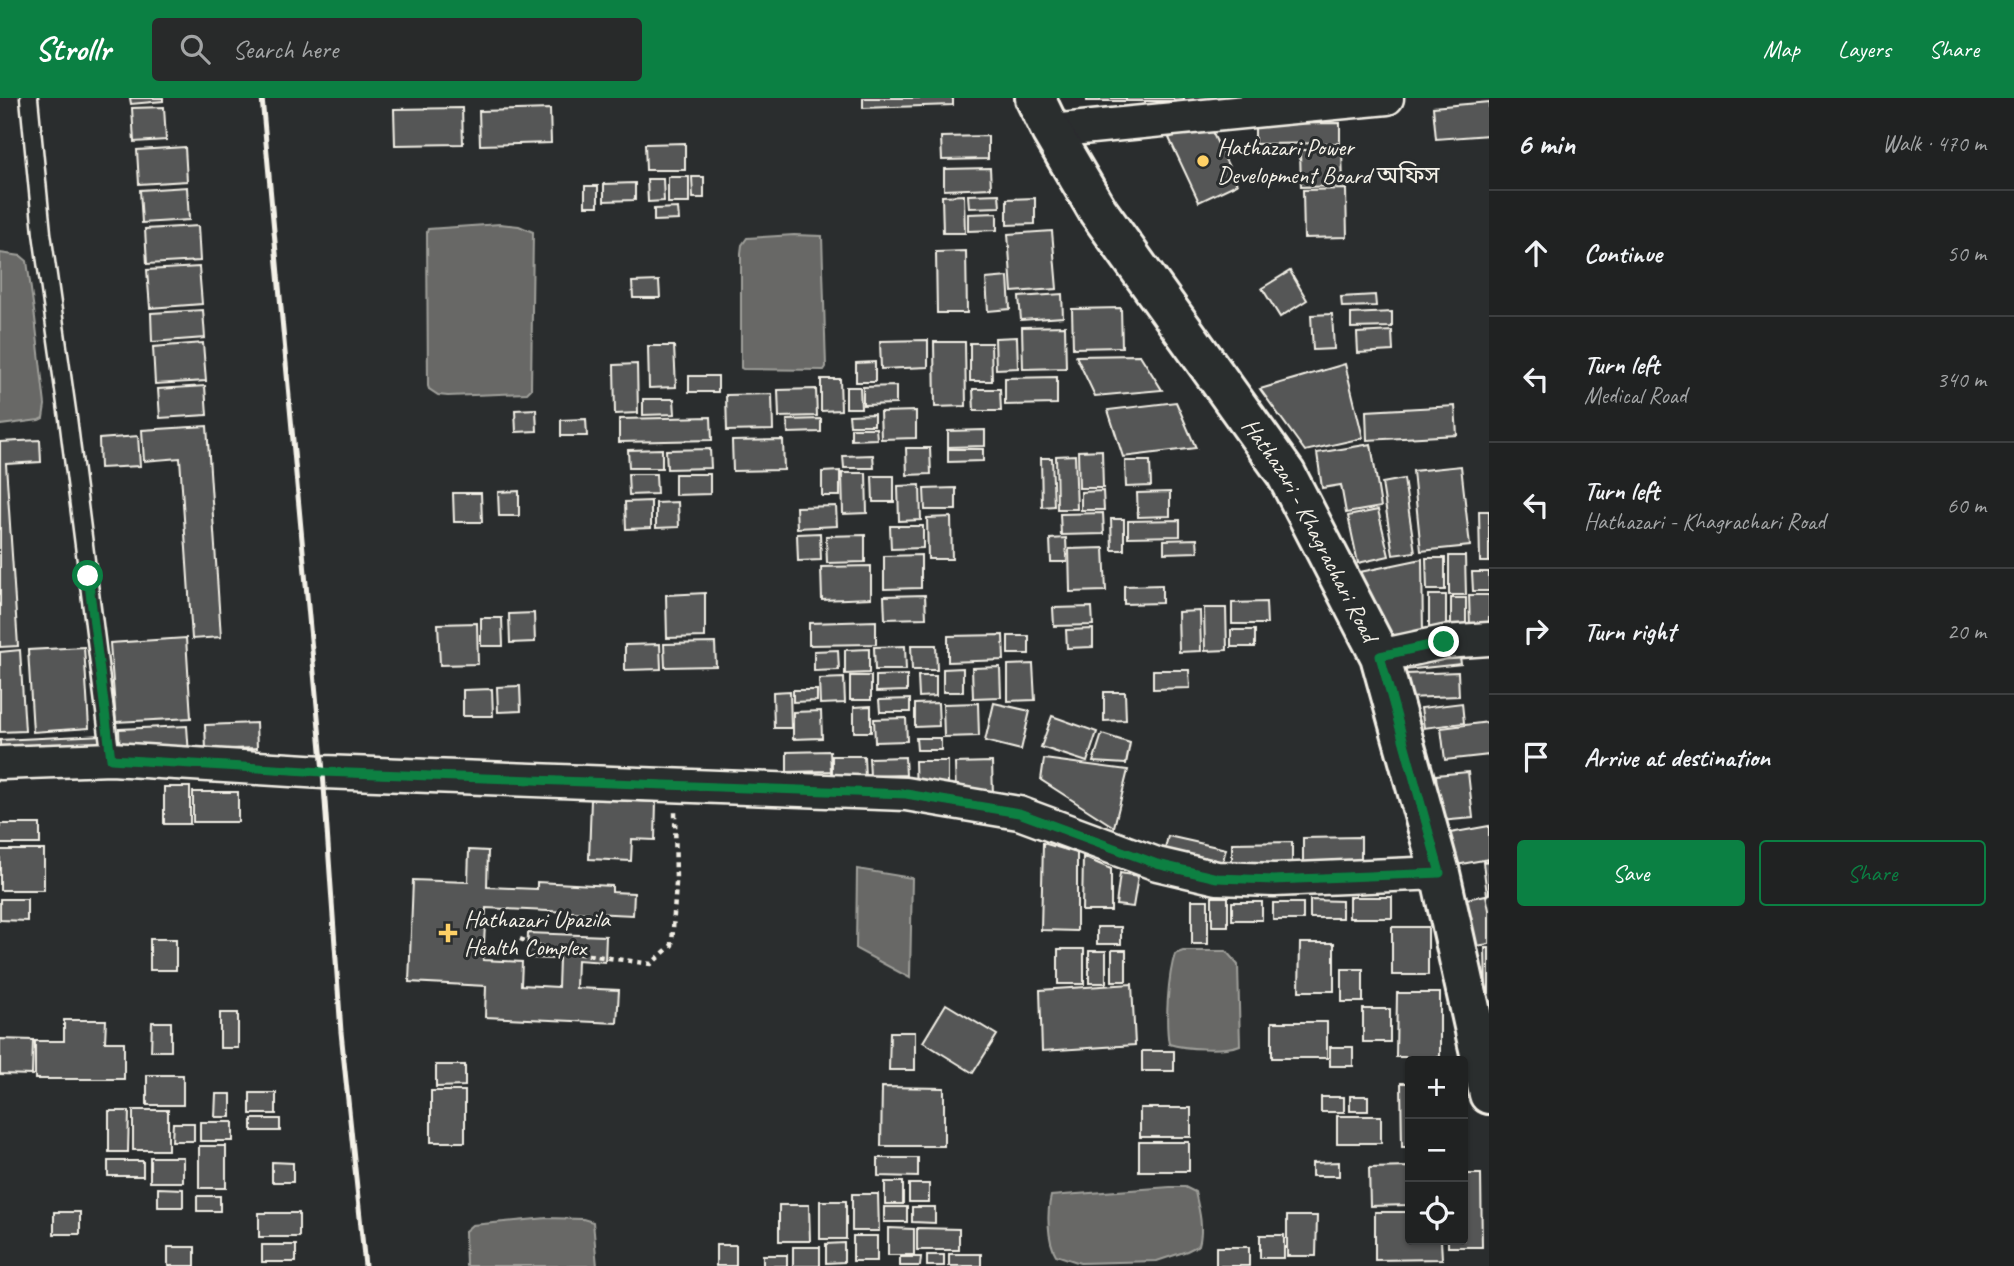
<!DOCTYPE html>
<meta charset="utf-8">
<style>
body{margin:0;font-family:Caveat,"Noto Sans Bengali",sans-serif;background:#282a2a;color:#f1f3f6}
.controls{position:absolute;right:21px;bottom:21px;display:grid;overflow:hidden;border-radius:7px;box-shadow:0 2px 5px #0004}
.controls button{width:63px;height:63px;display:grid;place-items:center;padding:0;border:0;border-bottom:2px solid #3d3f40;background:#202222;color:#f1f3f6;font:35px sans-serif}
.stop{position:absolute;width:21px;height:21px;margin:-16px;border:5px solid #0b8043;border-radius:50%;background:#fff}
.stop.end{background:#0b8043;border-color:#fff;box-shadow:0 2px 7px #0008}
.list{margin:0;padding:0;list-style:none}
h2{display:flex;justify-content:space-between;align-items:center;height:91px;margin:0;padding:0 28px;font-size:30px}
h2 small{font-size:23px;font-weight:400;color:#a2a4a5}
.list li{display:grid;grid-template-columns:46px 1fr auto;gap:21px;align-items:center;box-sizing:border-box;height:126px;padding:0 28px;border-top:2px solid #3d3f40}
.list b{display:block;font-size:26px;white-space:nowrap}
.list p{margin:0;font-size:23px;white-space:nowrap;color:#a2a4a5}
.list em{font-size:23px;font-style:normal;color:#a2a4a5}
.actions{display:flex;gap:14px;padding:21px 28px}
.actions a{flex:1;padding:16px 0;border:2px solid #0b8043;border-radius:7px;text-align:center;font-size:24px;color:#0b8043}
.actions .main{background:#0b8043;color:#fff}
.icon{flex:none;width:38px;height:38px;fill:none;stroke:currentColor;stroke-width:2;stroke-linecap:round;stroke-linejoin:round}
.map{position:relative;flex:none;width:1489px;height:1168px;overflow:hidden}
header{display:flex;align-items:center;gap:42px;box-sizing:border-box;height:98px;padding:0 35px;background:#0b8043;color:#fff}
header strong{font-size:33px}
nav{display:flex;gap:38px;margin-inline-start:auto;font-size:24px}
.search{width:490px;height:63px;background:#282a2a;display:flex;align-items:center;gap:18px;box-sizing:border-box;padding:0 24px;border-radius:7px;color:#a2a4a5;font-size:26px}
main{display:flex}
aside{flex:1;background:#202222}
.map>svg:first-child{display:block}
.water{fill:#676866;stroke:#9f9f9a;stroke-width:2}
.building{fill:#555756;stroke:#f4f1e8;stroke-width:2}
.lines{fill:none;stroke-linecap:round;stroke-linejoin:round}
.service-casing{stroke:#f4f1e8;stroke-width:21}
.minor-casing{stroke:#f4f1e8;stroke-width:37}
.primary-casing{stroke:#f4f1e8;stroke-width:44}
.path{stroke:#f4f1e8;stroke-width:4.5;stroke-dasharray:5 5;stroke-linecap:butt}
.service{stroke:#2a2d2e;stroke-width:16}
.minor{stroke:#2a2d2e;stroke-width:32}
.primary{stroke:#2a2d2e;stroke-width:38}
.rail{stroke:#f4f1e8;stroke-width:5}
.route{stroke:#0b8043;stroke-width:9}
.poi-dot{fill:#ffd166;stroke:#2a2d2e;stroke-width:2.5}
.labels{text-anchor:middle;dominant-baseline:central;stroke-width:6;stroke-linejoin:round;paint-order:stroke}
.poi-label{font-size:24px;fill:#f4f1e8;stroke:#2a2d2e;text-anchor:start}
.street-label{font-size:24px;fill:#f4f1e8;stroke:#2a2d2e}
</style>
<header>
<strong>Strollr</strong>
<div class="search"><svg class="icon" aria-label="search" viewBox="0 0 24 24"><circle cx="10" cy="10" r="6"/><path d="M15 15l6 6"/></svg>Search here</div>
<nav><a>Map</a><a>Layers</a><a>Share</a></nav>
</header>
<main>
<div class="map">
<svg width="1489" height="1168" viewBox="0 0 1489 1168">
<rect width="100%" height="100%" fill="#2a2d2e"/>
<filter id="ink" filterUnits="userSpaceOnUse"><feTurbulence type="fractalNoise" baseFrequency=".0143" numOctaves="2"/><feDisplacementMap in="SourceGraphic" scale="14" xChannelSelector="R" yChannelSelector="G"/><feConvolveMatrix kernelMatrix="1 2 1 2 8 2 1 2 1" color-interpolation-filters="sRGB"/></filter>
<g filter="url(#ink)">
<g class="water">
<polygon points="500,126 519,128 533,134 531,291 527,295 448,298 438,297 429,291 428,288 427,134 428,131"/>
<polygon points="794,137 822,138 826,269 824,272 743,271 741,270 741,155 742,147 747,140"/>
<polygon points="0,155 21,158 27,163 35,220 45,307 43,320 39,322 0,327"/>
<polygon points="857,771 912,780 910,880 856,851"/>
<path d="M1183,853h43l12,14 2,80c-14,6 -56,4 -71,-1 -4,-22 -1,-69 6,-90z"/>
<path d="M1170,1089h15l10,5c4,17 9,36 4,53l-12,6 -30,10 -77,2 -24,-8c-9,-15 -9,-43 -5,-59z"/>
<polygon points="547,1120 583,1121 593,1124 597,1168 466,1168 465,1133 472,1127"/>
</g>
<g class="building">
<polygon points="130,0 163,0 163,3 131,6"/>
<polygon points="863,0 953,0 953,7 863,10"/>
<rect x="1087" y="0" width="97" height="3"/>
<polygon points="1489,4 1489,37 1436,41 1433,9"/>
<polygon points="164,9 166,42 134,44 132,10"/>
<polygon points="462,10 463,46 395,47 394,11"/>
<polygon points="550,11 551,45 480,47 479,13"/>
<polygon points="1207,23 1237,86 1199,104 1169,40"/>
<polygon points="1340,25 1340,45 1255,46 1255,26"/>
<polygon points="988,38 988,61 942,62 941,39"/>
<polygon points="685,45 685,72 646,72 645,46"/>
<polygon points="185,49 187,83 139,86 137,52"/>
<polygon points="1300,52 1342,52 1343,88 1301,89"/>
<polygon points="990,70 991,90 944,92 944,71"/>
<rect x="668" y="79" width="21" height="26"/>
<polygon points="692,79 704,79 704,100 693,100"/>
<polygon points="647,81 663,81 664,103 648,104"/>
<polygon points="635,85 635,102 604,103 604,86"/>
<rect x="585" y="88" width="13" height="20"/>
<polygon points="187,89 189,122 142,125 140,92"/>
<polygon points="1346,91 1347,139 1304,140 1303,92"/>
<polygon points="999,96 1000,109 969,110 968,97"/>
<polygon points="964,97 965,135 943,135 942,98"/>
<polygon points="1035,100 1035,126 1007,127 1007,101"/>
<polygon points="678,110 679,122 654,123 654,111"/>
<polygon points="997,115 997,132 968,133 968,116"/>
<polygon points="198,128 200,163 147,166 145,131"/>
<polygon points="1052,133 1057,191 1012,194 1008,136"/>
<polygon points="966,153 967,215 937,215 936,154"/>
<polygon points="199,169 202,206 150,210 147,172"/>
<polygon points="1290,173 1307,202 1280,219 1262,190"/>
<polygon points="1008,179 1010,211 988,213 986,181"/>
<polygon points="659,183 660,200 633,200 632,184"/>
<polygon points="1062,196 1063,219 1021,222 1019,199"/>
<polygon points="1375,197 1376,208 1342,209 1341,199"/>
<polygon points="1121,210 1122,249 1073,250 1072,211"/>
<polygon points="203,212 205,240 152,244 151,215"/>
<polygon points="1392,214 1392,229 1351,230 1351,216"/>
<polygon points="1332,216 1334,251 1313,252 1311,217"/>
<polygon points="1065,228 1066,270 1023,271 1022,229"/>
<polygon points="1392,233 1393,253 1358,255 1357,235"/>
<polygon points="1017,239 1018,270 996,271 995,240"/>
<polygon points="928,242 928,269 881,271 880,243"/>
<polygon points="934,244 965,244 966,308 935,309"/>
<polygon points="203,245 206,283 155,286 153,249"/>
<polygon points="970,245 991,245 992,283 970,283"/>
<polygon points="648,248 674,248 676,289 649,290"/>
<polygon points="1140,257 1162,292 1095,298 1076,258"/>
<polygon points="875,264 875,284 856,284 856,265"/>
<polygon points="637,266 638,315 615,316 614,267"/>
<polygon points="1345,266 1363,340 1305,353 1260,291"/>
<rect x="689" y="278" width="29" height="16"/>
<polygon points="1057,279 1057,306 1005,307 1005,280"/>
<polygon points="821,281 840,281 841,312 821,313"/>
<polygon points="205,288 207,317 160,320 158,291"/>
<polygon points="896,288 896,306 863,307 863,289"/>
<polygon points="846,289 860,289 861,310 846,310"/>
<polygon points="816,291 817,318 779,319 778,292"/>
<polygon points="973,291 1000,291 1001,313 974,313"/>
<polygon points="772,296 773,332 727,333 726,297"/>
<polygon points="643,301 674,301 675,316 643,317"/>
<polygon points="1176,304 1196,350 1123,359 1108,312"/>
<polygon points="1455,308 1457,337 1367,342 1366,313"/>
<polygon points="536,311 537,333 516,334 515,312"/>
<polygon points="916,313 916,340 881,341 880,314"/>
<polygon points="874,316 874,327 850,327 849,317"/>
<polygon points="711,319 712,342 619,344 619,321"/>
<polygon points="586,321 587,338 561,338 561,322"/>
<polygon points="821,321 821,334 788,335 787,322"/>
<polygon points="207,328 221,539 192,541 180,360 144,363 142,332"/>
<polygon points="851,330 876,330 877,341 851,342"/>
<polygon points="985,332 985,348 948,349 948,333"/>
<polygon points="138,338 140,368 100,370 99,341"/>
<polygon points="40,342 41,364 6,366 18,548 0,549 0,344"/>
<polygon points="783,342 784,372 733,373 732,343"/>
<polygon points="1371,346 1381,409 1346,415 1341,387 1322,390 1317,355"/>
<polygon points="906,350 930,350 931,376 907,377"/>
<polygon points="662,351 662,370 629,370 628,352"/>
<polygon points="710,351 711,370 667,371 666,352"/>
<polygon points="948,351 983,351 983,363 948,364"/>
<polygon points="1102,352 1103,390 1079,390 1078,353"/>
<polygon points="873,357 874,370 844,370 843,358"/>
<polygon points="1075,357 1077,411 1057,411 1056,358"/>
<polygon points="1041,360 1052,360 1054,408 1042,409"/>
<polygon points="1125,363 1150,363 1151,388 1126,389"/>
<polygon points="1461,368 1470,448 1421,453 1413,373"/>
<polygon points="840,373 840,398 822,398 822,374"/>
<polygon points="842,375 866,375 867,415 843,416"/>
<polygon points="628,376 656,376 657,396 629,397"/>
<polygon points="675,376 710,376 710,396 675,397"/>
<polygon points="872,378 894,378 894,404 873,404"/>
<polygon points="1404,381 1415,454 1393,457 1382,385"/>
<polygon points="920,387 921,422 899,423 898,388"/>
<polygon points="956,390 956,412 925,412 924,391"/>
<polygon points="519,393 519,418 499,418 498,394"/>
<polygon points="1103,393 1104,412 1081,412 1081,394"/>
<polygon points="1170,394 1170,418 1138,419 1137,395"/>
<polygon points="453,395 481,395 482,424 454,424"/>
<polygon points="651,403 651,430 626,431 625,404"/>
<polygon points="678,404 679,429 656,430 656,405"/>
<polygon points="836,408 837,428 797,430 796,409"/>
<polygon points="1378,412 1389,458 1358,465 1348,418"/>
<polygon points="1479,413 1489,413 1489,464 1480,464"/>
<polygon points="1103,415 1104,436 1061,437 1060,416"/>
<polygon points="951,419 952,461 928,461 927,420"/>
<polygon points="1111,421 1124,421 1124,452 1112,452"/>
<polygon points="1180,422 1180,438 1128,439 1128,423"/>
<polygon points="890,428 923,428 923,450 891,451"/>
<polygon points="820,435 821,462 798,463 797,436"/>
<polygon points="865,437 865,464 827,465 826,438"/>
<polygon points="1066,440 1067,464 1051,464 1050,441"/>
<polygon points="1197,441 1198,454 1164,455 1164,442"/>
<polygon points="1104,450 1106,493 1070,494 1069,451"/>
<polygon points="921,457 921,490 884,491 884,458"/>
<polygon points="1449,458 1465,458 1466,497 1449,497"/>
<polygon points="1426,460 1445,460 1445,492 1427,492"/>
<polygon points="1422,461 1423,536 1389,537 1360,474"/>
<polygon points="871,468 871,500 822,502 821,469"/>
<polygon points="1472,474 1489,474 1489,493 1473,493"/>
<polygon points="1162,487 1162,505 1124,506 1124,488"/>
<polygon points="705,495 705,539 667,540 666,497"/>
<polygon points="925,497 926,520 885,521 884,498"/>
<rect x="1429" y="497" width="17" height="35"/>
<polygon points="1469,497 1489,497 1489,530 1470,530"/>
<rect x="1451" y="500" width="15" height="32"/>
<polygon points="1266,504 1267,526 1232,526 1232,505"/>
<polygon points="1092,509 1093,527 1054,528 1053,510"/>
<polygon points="1204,510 1226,510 1227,552 1205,553"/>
<polygon points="1200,513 1201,553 1179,554 1178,514"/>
<polygon points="534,515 535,544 510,545 509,516"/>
<polygon points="481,520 502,520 503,548 481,548"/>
<polygon points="876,523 876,546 809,547 809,525"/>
<polygon points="477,525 478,566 440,567 438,526"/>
<polygon points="1093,531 1093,549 1067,550 1066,532"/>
<rect x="1231" y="532" width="24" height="17"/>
<polygon points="1003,537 1004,562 948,564 948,538"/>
<rect x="1008" y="538" width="21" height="18"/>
<polygon points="186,540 191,620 116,624 110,545"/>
<polygon points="715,545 716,568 665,569 664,546"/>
<polygon points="660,546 661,571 625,572 625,547"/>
<polygon points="911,547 936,547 937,572 912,572"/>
<polygon points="905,548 906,572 875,572 874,549"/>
<polygon points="84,549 89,630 33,634 28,552"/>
<polygon points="869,551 869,575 845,576 845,552"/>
<polygon points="1459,551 1461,566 1405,572 1404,558"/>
<polygon points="20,552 25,633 0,634 0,554"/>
<polygon points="838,552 839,572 814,573 814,553"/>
<polygon points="1033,566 1035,602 1008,603 1008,567"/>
<polygon points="1000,569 1001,599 973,600 972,570"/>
<polygon points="963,570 963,594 943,594 943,571"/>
<polygon points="1153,572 1189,572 1190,590 1153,591"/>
<polygon points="1458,574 1459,598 1406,600 1405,576"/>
<polygon points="907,577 907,593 876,594 876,578"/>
<rect x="850" y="578" width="21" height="24"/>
<polygon points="918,578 936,578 936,598 919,599"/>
<polygon points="844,580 845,605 820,606 819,581"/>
<polygon points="520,588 521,613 498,614 497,589"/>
<polygon points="492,591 493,618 463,618 463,592"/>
<polygon points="793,592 817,592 817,603 793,604"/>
<polygon points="790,593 791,630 774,630 773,594"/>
<polygon points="1104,594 1125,594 1126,622 1104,623"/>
<polygon points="910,601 910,614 880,614 879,602"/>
<polygon points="938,605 939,628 915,629 915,606"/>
<polygon points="978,605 979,638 944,639 943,606"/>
<polygon points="994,605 1030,613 1021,652 985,643"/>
<polygon points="1462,605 1464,625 1424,630 1421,610"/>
<polygon points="871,608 871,634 854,634 854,609"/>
<polygon points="821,613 822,640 793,641 793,614"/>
<polygon points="1052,618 1097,634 1087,664 1041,649"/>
<polygon points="906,620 907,643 875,644 874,621"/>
<polygon points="1489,624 1489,657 1445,662 1441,630"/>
<polygon points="256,625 257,650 206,652 205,627"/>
<polygon points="187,628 189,657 120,660 119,631"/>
<polygon points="1102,636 1130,645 1126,666 1093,664"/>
<polygon points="103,637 104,655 0,660 0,642"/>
<polygon points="916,640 941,640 941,652 917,652"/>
<polygon points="830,653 831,673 787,674 787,654"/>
<polygon points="832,658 864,658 865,680 832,681"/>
<polygon points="905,659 906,677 870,678 869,660"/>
<polygon points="1044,661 1128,672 1114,729 1041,682"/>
<polygon points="915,663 948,663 948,695 916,696"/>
<polygon points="992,664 993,697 956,698 955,665"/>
<polygon points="1468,674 1473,720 1440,723 1436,677"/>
<rect x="164" y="689" width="26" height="37"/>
<rect x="193" y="694" width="45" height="30"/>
<polygon points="591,701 656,704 655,742 632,741 631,763 589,761"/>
<rect x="0" y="726" width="40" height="20"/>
<polygon points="1489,728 1489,761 1456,767 1450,735"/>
<polygon points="1168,738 1226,751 1221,770 1164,756"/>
<polygon points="1361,739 1361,765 1303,765 1303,740"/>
<polygon points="1292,744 1292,767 1232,768 1232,745"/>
<polygon points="1043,745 1077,755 1077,833 1041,832"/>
<rect x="0" y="752" width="44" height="40"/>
<polygon points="469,752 488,753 487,789 537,791 537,784 612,788 612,794 634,795 633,817 486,810 483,862 522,864 521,887 558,889 559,861 527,860 528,835 606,838 605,864 577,862 576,890 619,892 617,925 485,919 486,888 409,884 413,782 468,784"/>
<polygon points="1083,759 1111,771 1111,813 1082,813"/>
<polygon points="1489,763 1489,796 1487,797 1483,764"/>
<polygon points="1120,775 1138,778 1133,809 1116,807"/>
<polygon points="1486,797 1489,812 1489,846 1470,849 1461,802"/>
<rect x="1212" y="799" width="16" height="29"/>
<rect x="1349" y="799" width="43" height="21"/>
<polygon points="0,801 27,801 27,823 0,822"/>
<rect x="1192" y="802" width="16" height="44"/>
<polygon points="1310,802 1342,803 1342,820 1310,820"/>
<rect x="1232" y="804" width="30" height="18"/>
<rect x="1273" y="805" width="30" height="17"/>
<rect x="1097" y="829" width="24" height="17"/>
<rect x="1392" y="829" width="36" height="48"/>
<rect x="150" y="841" width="26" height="31"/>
<polygon points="1300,845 1334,845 1334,893 1299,893"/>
<polygon points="1485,850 1489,850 1489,895 1486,895"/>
<rect x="1058" y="851" width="26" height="35"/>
<rect x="1112" y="852" width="14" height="31"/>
<rect x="1089" y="853" width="17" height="32"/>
<rect x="1342" y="871" width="21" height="33"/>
<polygon points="1132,886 1135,947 1042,953 1040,892"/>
<polygon points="1397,895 1440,895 1440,959 1396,959"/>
<polygon points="946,906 997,937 973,975 923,944"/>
<rect x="1363" y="911" width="27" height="33"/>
<rect x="220" y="915" width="18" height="35"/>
<polygon points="64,922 106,922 105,944 124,944 124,981 35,981 35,943 64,943"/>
<polygon points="152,924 171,924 171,953 151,953"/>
<rect x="1272" y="924" width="55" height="36"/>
<polygon points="890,934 915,934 915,972 889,972"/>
<polygon points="0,941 33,942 32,977 0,976"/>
<rect x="1330" y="949" width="23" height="19"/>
<rect x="1142" y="953" width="32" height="20"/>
<polygon points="436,967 465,967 465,988 436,989"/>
<rect x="147" y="977" width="36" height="30"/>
<polygon points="1401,985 1410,985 1410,1049 1402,1049"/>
<polygon points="882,989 944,990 944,1048 881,1048"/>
<rect x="431" y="993" width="34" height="51"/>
<rect x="250" y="995" width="26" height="21"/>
<polygon points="216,996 231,996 231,1019 215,1019"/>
<rect x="1350" y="998" width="18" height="15"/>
<rect x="1321" y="999" width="23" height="15"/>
<rect x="1140" y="1010" width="51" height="29"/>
<rect x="133" y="1012" width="35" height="40"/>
<polygon points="109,1013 129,1013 128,1054 109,1054"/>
<rect x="1337" y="1018" width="44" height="27"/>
<rect x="252" y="1021" width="28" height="12"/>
<rect x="200" y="1024" width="33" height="19"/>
<polygon points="173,1025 194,1025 194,1043 172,1043"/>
<rect x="1139" y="1044" width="50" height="29"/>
<rect x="199" y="1048" width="27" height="42"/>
<rect x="150" y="1059" width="33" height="25"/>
<polygon points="878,1060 918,1060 918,1079 878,1078"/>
<rect x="108" y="1063" width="35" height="15"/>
<polygon points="272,1064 293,1065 293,1084 272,1084"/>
<polygon points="1339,1064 1339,1078 1312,1078 1312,1065"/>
<polygon points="1410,1069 1410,1107 1370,1108 1369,1070"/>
<polygon points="1463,1076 1481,1076 1482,1149 1448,1149 1448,1142 1463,1142"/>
<rect x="885" y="1084" width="18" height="22"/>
<rect x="909" y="1086" width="20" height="18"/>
<polygon points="158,1090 183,1091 183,1109 158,1109"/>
<polygon points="852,1096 878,1096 879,1133 852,1133"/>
<rect x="197" y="1098" width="23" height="15"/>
<rect x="820" y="1103" width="26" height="38"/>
<polygon points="779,1107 809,1107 810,1143 779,1143"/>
<rect x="884" y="1109" width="23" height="15"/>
<polygon points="912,1109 935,1109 935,1125 912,1124"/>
<rect x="54" y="1114" width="26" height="22"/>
<polygon points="1375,1114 1410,1114 1410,1142 1441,1142 1442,1161 1375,1162"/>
<rect x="259" y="1115" width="40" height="24"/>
<polygon points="1287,1118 1317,1118 1316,1158 1287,1158"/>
<polygon points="888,1130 914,1131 914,1157 888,1157"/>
<polygon points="917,1130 959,1131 959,1152 917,1152"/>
<rect x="1260" y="1137" width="24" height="23"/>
<rect x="853" y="1138" width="24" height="25"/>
<polygon points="844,1145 844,1164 826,1165 826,1146"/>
<rect x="262" y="1147" width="34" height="17"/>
<rect x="716" y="1147" width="20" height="21"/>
<rect x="168" y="1149" width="27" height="19"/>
<rect x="793" y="1149" width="27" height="19"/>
<rect x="1216" y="1149" width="33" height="19"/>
<rect x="949" y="1156" width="32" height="12"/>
<rect x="763" y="1157" width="24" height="11"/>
<rect x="927" y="1157" width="17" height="11"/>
<polygon points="900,1159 921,1159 920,1168 900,1168"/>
</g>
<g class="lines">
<g class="service-casing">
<polyline id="service" points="29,0 42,135 68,320 111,661"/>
</g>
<g class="minor-casing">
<g id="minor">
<polyline points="1051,33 1387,0"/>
<polyline points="1380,558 1444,544 1489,541"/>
<polyline points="0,665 111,661 323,674 906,696 1019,715 1157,766 1217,780 1274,782 1440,775"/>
</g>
</g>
<g class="primary-casing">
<g id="primary">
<path id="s1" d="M1035,0l16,33 47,80 188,263 94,182 60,217 49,221"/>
</g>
</g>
<polyline class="path" points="520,841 547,851 651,866 672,847 676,785 675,713"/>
<use href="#service" class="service"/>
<use href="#minor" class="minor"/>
<use href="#primary" class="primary"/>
<polyline class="rail" points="262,0 323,674 341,934 365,1168"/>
</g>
</g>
<g class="lines" filter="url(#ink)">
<polyline class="route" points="88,478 111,661 323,674 906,696 1019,715 1157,766 1217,780 1274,782 1440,775 1380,558 1444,544"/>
</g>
<g class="poi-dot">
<circle cx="1203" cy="63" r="7"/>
<path d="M444.5 824.5h7v7h7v7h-7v7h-7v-7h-7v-7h7z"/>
</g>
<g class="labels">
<g class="poi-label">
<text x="1217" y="49">Hathazari Power<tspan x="1217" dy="28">Development Board অফিস</tspan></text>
<text x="464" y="821">Hathazari Upazila<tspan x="464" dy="28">Health Complex</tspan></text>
</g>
<g class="street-label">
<text stroke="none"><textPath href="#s1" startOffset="513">Hathazari - Khagrachari Road</textPath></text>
</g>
</g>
</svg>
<div class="controls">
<button>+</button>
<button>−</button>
<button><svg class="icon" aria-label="locate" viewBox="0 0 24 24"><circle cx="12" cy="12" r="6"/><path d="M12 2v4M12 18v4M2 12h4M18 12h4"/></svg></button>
</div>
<div class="stop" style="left:88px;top:478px"></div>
<div class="stop end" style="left:1444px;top:544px"></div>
</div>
<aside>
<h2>6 min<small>Walk · 470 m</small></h2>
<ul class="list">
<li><svg class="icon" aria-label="ahead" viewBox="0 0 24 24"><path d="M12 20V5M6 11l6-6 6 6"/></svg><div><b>Continue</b></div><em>50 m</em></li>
<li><svg class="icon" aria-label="left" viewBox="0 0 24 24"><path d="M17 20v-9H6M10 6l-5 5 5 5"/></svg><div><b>Turn left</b><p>Medical Road</p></div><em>340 m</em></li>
<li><svg class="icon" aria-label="left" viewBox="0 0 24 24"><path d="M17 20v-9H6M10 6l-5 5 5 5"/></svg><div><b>Turn left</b><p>Hathazari - Khagrachari Road</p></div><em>60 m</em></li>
<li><svg class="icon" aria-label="right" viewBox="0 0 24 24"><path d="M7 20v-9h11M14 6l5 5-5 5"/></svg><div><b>Turn right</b></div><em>20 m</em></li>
<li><svg class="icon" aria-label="arrive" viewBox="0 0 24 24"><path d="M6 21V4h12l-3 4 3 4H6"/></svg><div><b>Arrive at destination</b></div></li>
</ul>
<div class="actions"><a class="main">Save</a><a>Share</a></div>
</aside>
</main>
